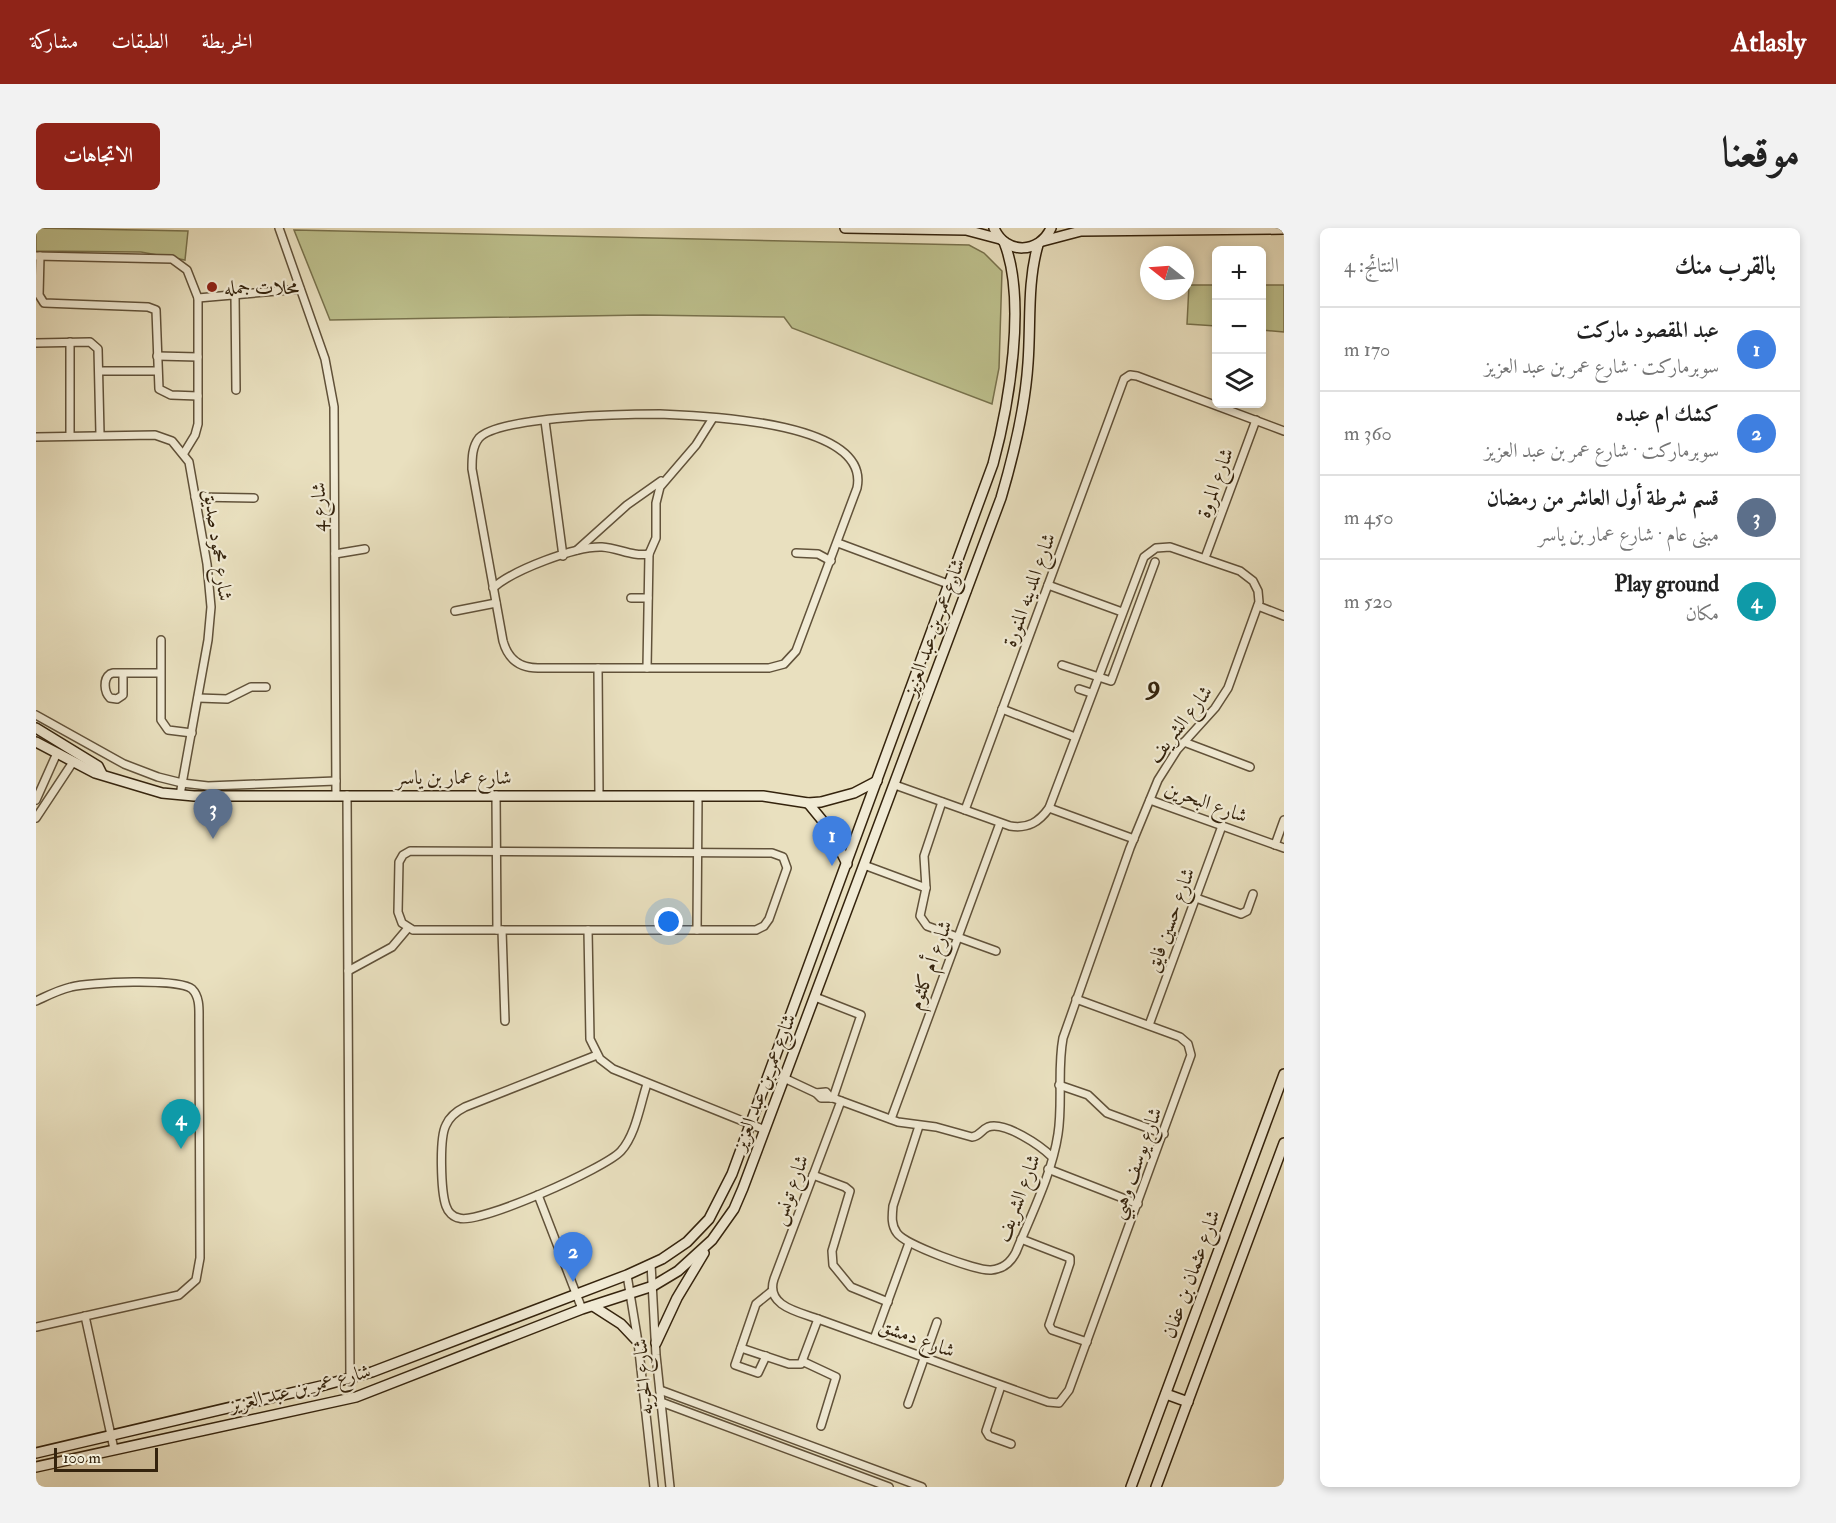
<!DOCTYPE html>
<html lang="ar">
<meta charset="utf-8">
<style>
body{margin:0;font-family:"IM FELL Double Pica",Amiri,serif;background:#f2f2f2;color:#222;direction:rtl}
.controls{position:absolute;right:18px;top:18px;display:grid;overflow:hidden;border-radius:9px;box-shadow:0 3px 9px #0003}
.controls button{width:54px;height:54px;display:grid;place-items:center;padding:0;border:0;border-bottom:2px solid #e0e0e0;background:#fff;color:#222;font:30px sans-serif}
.compass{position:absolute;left:1104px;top:18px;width:54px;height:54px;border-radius:50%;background:#fff;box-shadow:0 3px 9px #0003;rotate:287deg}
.scale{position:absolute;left:18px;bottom:15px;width:104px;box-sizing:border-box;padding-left:6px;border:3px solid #34230d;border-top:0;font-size:16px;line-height:21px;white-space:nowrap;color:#34230d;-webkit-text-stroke:4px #f1ebd5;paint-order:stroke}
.you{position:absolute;left:633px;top:694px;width:21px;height:21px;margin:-15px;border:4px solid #fff;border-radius:50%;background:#1a73e8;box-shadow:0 0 0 9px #1a73e833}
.badge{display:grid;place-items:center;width:39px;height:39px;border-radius:50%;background:#8f2418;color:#fff;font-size:20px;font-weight:700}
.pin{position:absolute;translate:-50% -50px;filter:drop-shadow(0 2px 3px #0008)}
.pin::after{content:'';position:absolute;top:32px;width:21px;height:18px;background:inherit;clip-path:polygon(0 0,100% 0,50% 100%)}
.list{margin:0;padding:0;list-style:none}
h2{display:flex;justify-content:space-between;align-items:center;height:78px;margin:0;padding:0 24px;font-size:26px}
h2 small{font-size:20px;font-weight:400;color:#767676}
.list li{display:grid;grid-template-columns:39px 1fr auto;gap:18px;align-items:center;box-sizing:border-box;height:84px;padding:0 24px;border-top:2px solid #e0e0e0}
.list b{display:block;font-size:22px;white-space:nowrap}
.list p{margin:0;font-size:20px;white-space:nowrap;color:#767676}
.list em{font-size:20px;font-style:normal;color:#767676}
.icon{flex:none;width:33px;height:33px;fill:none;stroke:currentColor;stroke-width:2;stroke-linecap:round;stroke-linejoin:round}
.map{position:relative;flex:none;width:1248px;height:1259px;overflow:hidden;direction:ltr;border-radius:9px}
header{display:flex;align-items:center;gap:36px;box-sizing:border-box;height:84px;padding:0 30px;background:#8f2418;color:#fff}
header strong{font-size:28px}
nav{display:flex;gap:33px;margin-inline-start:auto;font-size:21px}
.intro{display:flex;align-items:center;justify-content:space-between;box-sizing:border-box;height:144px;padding:0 36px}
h1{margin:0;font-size:42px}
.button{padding:15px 27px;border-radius:9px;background:#8f2418;color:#fff;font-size:21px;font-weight:700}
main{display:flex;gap:36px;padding:0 36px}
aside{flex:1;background:#fff;border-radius:9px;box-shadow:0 3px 9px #0003}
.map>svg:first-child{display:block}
.green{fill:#bdc08d;stroke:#78724d;stroke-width:1.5}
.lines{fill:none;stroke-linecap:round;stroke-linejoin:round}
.street-casing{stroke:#61523a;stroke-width:10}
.secondary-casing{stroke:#34230d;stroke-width:12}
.street{stroke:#f1ebd5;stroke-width:7}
.secondary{stroke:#f1ebd5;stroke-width:9}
.poi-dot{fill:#8f2418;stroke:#f1ebd5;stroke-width:2}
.labels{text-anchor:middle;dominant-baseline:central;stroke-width:4.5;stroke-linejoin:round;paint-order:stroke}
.poi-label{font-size:20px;fill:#34230d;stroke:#f1ebd5;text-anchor:start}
.street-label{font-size:20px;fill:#34230d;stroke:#f1ebd5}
.district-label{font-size:26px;font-weight:bold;fill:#34230d;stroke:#f1ebd5}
</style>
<header>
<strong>Atlasly</strong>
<nav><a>الخريطة</a><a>الطبقات</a><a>مشاركة</a></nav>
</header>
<div class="intro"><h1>موقعنا</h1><a class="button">الاتجاهات</a></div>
<main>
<aside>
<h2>بالقرب منك<small>النتائج: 4</small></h2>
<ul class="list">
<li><span class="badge" style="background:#3f7fe0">1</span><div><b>عبد المقصود ماركت</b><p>سوبرماركت · شارع عمر بن عبد العزيز</p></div><em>170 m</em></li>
<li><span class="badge" style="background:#3f7fe0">2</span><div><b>كشك ام عبده</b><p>سوبرماركت · شارع عمر بن عبد العزيز</p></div><em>360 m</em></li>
<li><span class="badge" style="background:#5c6f8a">3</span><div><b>قسم شرطة أول العاشر من رمضان</b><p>مبنى عام · شارع عمار بن ياسر</p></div><em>450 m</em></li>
<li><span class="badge" style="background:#0f9aa8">4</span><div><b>Play ground</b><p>مكان</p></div><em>520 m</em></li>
</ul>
</aside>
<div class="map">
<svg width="1248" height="1259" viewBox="0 0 1248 1259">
<rect width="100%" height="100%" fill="#e9e0bf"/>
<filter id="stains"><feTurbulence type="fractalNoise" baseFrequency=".00333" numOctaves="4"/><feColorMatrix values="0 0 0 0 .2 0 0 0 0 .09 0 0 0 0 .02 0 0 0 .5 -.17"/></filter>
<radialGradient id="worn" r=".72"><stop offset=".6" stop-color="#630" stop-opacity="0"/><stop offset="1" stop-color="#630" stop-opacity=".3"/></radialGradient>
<g class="green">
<polygon points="0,0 152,3 149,32 105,24 0,23"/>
<polygon points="258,2 933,17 948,25 966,43 963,140 956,176 756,100 748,89 607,87 294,92"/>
<polygon points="1153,57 1180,57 1180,98 1151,96"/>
<polygon points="1226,57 1248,57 1248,104 1226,102"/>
</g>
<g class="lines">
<g class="street-casing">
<g id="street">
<polyline points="243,0 289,131 298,179 300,567"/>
<polyline points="0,28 136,31 151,42 162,70 162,196 159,207 148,225"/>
<polyline points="4,28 3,67 8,75 112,79 120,82 123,161 135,167 162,168"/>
<polyline points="199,67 200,162"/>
<polyline points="162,70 264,61"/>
<polyline points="0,115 54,114 62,121 64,206"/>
<polyline points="121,128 162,129"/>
<polyline points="64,143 121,143"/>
<path d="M624,186c44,2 211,7 197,74l-61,163 -12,13 -15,4h-231c-19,0 -30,-9 -35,-27l-31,-172c0,-11 0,-22 7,-31 21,-22 149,-24 181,-24z"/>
<polyline points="509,193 527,328"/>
<polyline points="34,206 34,114"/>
<polyline points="0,209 119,207 136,213 153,234 171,336 175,379 172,412 144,567"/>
<polyline points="159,269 218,270"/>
<polyline points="802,315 931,363"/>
<polyline points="541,322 591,277 625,253"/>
<polyline points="760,325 782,326 795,333"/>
<polyline points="299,326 329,321"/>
<polyline points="1169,330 1220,192"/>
<polyline points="1012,357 1086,384"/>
<path d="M457,360c20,-18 83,-42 109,-41 17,1 30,10 47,7"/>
<polyline points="595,370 612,370"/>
<polyline points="1222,378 1248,388"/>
<polyline points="419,383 460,375"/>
<polyline points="125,412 125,492 132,502 156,505"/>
<polyline points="1026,437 1075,453 1119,334"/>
<polyline points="562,440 563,567"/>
<polyline points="611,440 613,326 620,310 620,275 624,259 660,217 677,190"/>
<path d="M87,445v22l-6,4 -7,-1c-6,-6 -7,-19 0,-24l3,-1h47"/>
<polyline points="1043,461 1055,465"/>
<polyline points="162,470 191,471 215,459 230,459"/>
<polyline points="966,481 1039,509"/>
<polyline points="0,487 88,536 122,549 146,555 172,558 300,553"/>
<polyline points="1148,514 1214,539"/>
<path d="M859,557l115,41c18,3 29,-4 39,-18l95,-251 12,-9 14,-1 70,24 13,10 5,10 1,11 -31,86 -13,20 -38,42 -19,30 -28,68 -67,190c-6,32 0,64 -5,96 -6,40 -27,81 -42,118 -5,10 -13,17 -25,18 -14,1 -86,-25 -94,-37 -6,-8 -5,-17 -4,-27l26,-80"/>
<polyline points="311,567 314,1150"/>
<polyline points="460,567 461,702"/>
<polyline points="0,572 21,525"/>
<polyline points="1114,572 1248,620"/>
<polyline points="906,574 888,628 890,660 884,688 891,698 960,723"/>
<polyline points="1013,580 1098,611"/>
<polyline points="929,582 1088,151 1094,147 1101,148 1248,203"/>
<polyline points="0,590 37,534"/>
<polyline points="1239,617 1248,592"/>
<polygon points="374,623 736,625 747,629 751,640 733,691 728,698 720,702 377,702 366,695 362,684 363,634 367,627"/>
<polyline points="828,637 890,660"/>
<polyline points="1160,670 1205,686 1211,683 1217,666"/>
<polyline points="466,702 469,793"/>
<polyline points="552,702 554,811 564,831 577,841 729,902"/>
<polyline points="661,702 662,568"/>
<polyline points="312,743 356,719 372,700"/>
<polyline points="779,769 825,787 797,870"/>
<path d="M0,773c11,-5 22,-11 35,-14 18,-5 108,-9 121,2 8,8 7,20 7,31l1,238 -4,22 -17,15 -143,32"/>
<polyline points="1113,797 1186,598"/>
<path d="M561,827l-132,52c-8,4 -15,9 -19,18 -7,13 -5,67 0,81 2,6 7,11 13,12 19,7 147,-50 162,-67 15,-17 19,-46 26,-67"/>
<path d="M748,850l32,15 5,5h12l65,24 38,5 36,10c8,-1 9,-7 16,-10 17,-6 53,19 64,30"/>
<polyline points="1023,857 1052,867 1071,885 1128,906"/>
<polyline points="780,865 790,864 795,870"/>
<path d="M805,873l-67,178c-9,27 25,33 44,40l230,83 11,1 10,-13 122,-335 -3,-11 -8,-7 -104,-38"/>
<polyline points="855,891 964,595"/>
<polyline points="1012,941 1102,976"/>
<polyline points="777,947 809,959 814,963 796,1023 797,1037 815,1059 852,1074"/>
<polyline points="502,967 546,1081"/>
<polyline points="985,1011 1034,1030 1034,1035 1013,1097 1016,1102 1051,1114"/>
<polyline points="615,1036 620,1127 634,1259"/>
<polyline points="591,1047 602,1114 618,1259"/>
<polyline points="49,1088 78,1221"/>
<polyline points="838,1111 873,1015"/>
<polyline points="705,1120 753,1136 765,1136 782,1091"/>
<polyline points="730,1128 722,1145 699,1137 720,1076 736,1063"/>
<polyline points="768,1134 800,1149 785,1198"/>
<polyline points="965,1158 950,1203 953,1208 975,1216"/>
<polyline points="624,1162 886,1259"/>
<polyline points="625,1174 853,1259"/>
<polyline points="872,1176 901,1094"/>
</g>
</g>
<g class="secondary-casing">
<g id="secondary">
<polyline points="809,0 930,2 964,11"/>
<path d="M958,0c11,27 46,26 57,0"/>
<polyline points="1007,13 1045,3 1248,1"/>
<polyline points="0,500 62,538 66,546"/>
<polyline points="0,514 59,545 126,565 158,568 727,568 772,575 785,574 818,565 841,553"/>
<polyline points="772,575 795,603 811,636"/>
<polyline points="557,1078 585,1096 602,1114"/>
<polyline points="620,1115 641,1070 668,1025"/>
<polyline points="1130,1166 1152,1174"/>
<path d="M0,1225l285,-67 51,-14 255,-97 35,-16 25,-17 22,-23 23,-45 261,-710c16,-59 34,-164 11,-222"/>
<path d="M0,1239l320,-70 226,-88 71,-23 25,-15 34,-31 22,-31 9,-21 258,-690c13,-44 24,-89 27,-135 3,-39 -1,-80 10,-118"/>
<polyline points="1095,1259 1248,846"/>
<polyline points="1120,1259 1248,915"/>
</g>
</g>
<use href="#street" class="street"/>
<use href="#secondary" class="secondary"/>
</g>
<circle class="poi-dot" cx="176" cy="59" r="6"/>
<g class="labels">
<g class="poi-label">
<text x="188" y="59">محلات جمله</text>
</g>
<g class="street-label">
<text transform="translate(1179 255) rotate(-70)">شارع المروة</text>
<text transform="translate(282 279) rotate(-90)">شارع 4</text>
<text transform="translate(182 317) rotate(82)">شارع محمود صديق</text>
<text transform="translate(993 362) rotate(-70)">شارع المدينه المنورة</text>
<text transform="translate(898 399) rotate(-70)">شارع عمر بن عبد العزيز</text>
<text transform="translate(1144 496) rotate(-52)">شارع الشريف</text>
<text x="418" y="549">شارع عمار بن ياسر</text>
<text transform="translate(1170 574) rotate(20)">شارع البحرين</text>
<text transform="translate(1134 692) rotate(-70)">شارع حسين فايق</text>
<text transform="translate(894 737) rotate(-70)">شارع أم كلثوم</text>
<text transform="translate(728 854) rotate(-69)">شارع عمر بن عبد العزيز</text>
<text transform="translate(1100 935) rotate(-70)">شارع يوسف وهبي</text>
<text transform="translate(754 962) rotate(-70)">شارع تونس</text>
<text transform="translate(982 970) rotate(-69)">شارع الشريف</text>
<text transform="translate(1155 1046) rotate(-70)">شارع عثمان بن عفان</text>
<text transform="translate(881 1110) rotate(20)">شارع دمشق</text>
<text transform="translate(607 1149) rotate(-95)">شارع الحريه</text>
<text transform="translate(264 1160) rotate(-14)">شارع عمر بن عبد العزيز</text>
</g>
<g class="district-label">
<text x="1118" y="458">9</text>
</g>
</g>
<rect width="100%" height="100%" filter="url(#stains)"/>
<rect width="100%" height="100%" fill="url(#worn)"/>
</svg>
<div class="controls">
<button>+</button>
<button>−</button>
<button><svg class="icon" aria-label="layers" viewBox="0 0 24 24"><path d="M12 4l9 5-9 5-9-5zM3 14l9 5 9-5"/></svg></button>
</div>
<svg class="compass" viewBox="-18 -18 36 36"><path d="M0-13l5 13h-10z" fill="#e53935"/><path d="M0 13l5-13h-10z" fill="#767676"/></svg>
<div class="scale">100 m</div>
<div class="you"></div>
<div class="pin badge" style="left:796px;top:638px;background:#3f7fe0">1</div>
<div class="pin badge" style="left:537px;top:1054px;background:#3f7fe0">2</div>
<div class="pin badge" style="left:177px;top:611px;background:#5c6f8a">3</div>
<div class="pin badge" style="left:145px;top:921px;background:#0f9aa8">4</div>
</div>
</main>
